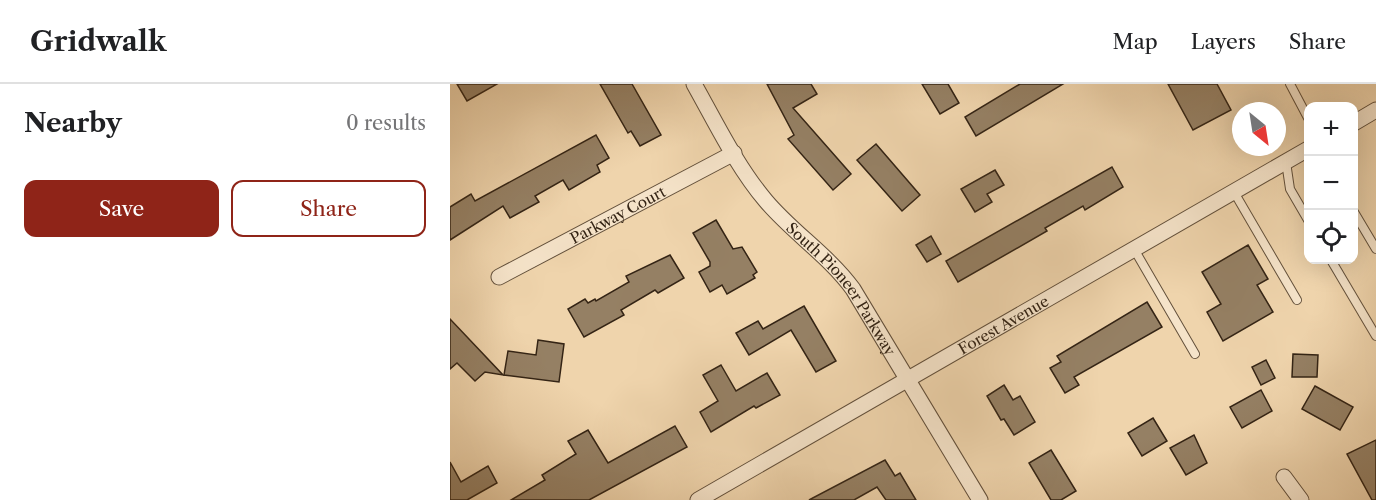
<!DOCTYPE html>
<meta charset="utf-8">
<style>
body{margin:0;font-family:"Libre Caslon Text",serif;background:#f2f2f2;color:#202124}
.controls{position:absolute;right:18px;top:18px;display:grid;overflow:hidden;border-radius:12px;box-shadow:0 6px 24px #0002}
.controls button{width:54px;height:54px;display:grid;place-items:center;padding:0;border:0;border-bottom:2px solid #e0e0e0;background:#fff;color:#202124;font:30px sans-serif}
.compass{position:absolute;left:782px;top:18px;width:54px;height:54px;border-radius:50%;background:#fff;box-shadow:0 6px 24px #0002;rotate:150deg}
.list{margin:0;padding:0;list-style:none}
h2{display:flex;justify-content:space-between;align-items:center;height:78px;margin:0;padding:0 24px;font-size:26px}
h2 small{font-size:20px;font-weight:400;color:#757577}
.actions{display:flex;gap:12px;padding:18px 24px}
.actions a{flex:1;padding:14px 0;border:2px solid #8f2418;border-radius:12px;text-align:center;font-size:21px;color:#8f2418}
.actions .main{background:#8f2418;color:#fff}
.icon{flex:none;width:33px;height:33px;fill:none;stroke:currentColor;stroke-width:2;stroke-linecap:round;stroke-linejoin:round}
.map{position:relative;flex:none;width:926px;height:416px;overflow:hidden}
header{display:flex;align-items:center;gap:36px;box-sizing:border-box;height:84px;padding:0 30px;background:#fff;border-bottom:2px solid #e0e0e0}
header strong{font-size:28px}
nav{display:flex;gap:33px;margin-inline-start:auto;font-size:21px}
main{display:flex}
aside{flex:1;background:#fff}
.map>svg:first-child{display:block}
.building{fill:#958064;stroke:#342415;stroke-width:1.5}
.lines{fill:none;stroke-linecap:round;stroke-linejoin:round}
.service-casing{stroke:#63503b;stroke-width:10}
.minor-casing{stroke:#63503b;stroke-width:17}
.service{stroke:#f5e3c9;stroke-width:8}
.minor{stroke:#f5e3c9;stroke-width:15}
.labels{text-anchor:middle;dominant-baseline:central;stroke-width:5;stroke-linejoin:round;paint-order:stroke}
.street-label{font-size:15px;fill:#342415;stroke:#f5e3c9}
</style>
<header>
<strong>Gridwalk</strong>
<nav><a>Map</a><a>Layers</a><a>Share</a></nav>
</header>
<main>
<aside>
<h2>Nearby<small>0 results</small></h2>
<ul class="list">
</ul>
<div class="actions"><a class="main">Save</a><a>Share</a></div>
</aside>
<div class="map">
<svg width="926" height="416" viewBox="0 0 926 416">
<rect width="100%" height="100%" fill="#efd4ac"/>
<filter id="stains"><feTurbulence type="fractalNoise" baseFrequency=".00333" numOctaves="4"/><feColorMatrix values="0 0 0 0 .2 0 0 0 0 .09 0 0 0 0 .02 0 0 0 .5 -.17"/></filter>
<radialGradient id="worn" r=".72"><stop offset=".6" stop-color="#630" stop-opacity="0"/><stop offset="1" stop-color="#630" stop-opacity=".3"/></radialGradient>
<g class="building">
<polygon points="7,0 47,0 17,17"/>
<polygon points="150,0 182,0 211,51 190,62 181,47 178,49"/>
<polygon points="317,0 361,0 367,10 343,24 401,90 383,106 338,55 344,51"/>
<polygon points="472,0 498,0 509,19 490,30"/>
<polygon points="570,0 613,0 526,52 515,33"/>
<polygon points="718,0 767,0 781,26 743,46"/>
<polygon points="146,51 159,74 147,81 150,88 119,106 113,96 85,112 89,118 60,134 53,122 0,156 0,123 21,110 25,117"/>
<polygon points="426,60 470,111 452,127 407,76"/>
<polygon points="662,83 673,103 635,126 633,122 595,144 597,147 508,198 496,177"/>
<polygon points="545,86 554,101 537,110 542,118 525,128 511,105"/>
<polygon points="266,136 283,165 292,163 307,188 303,191 305,194 277,210 272,201 260,208 249,188 260,182 260,178 243,149"/>
<polygon points="481,152 491,170 477,178 466,161"/>
<polygon points="798,161 818,195 807,201 823,228 773,257 757,228 771,220 752,188"/>
<polygon points="220,171 234,194 208,209 205,206 171,226 174,231 134,253 118,225 135,215 138,219 145,215 146,217 179,198 176,192"/>
<polygon points="697,218 712,243 624,293 629,301 615,309 600,284 611,278 607,272"/>
<polygon points="354,222 386,277 366,288 341,246 299,271 286,249 308,237 313,245"/>
<polygon points="0,235 53,291 35,288 25,297 7,279 0,285"/>
<polygon points="88,256 114,260 109,298 54,291 58,267 86,271"/>
<polygon points="843,270 868,271 867,293 842,293"/>
<polygon points="816,276 825,294 811,301 802,283"/>
<polygon points="271,281 286,307 317,289 330,311 306,324 304,322 261,348 250,328 268,317 253,291"/>
<polygon points="554,301 563,316 570,312 585,338 564,351 554,335 551,336 537,312"/>
<polygon points="865,302 903,323 890,346 852,325"/>
<polygon points="811,306 822,327 792,344 780,323"/>
<polygon points="703,334 717,357 692,372 678,349"/>
<polygon points="225,342 237,363 139,416 61,416 95,396 92,391 126,370 118,357 138,346 158,379"/>
<polygon points="744,351 757,379 736,391 720,364"/>
<polygon points="926,356 926,416 922,416 897,370"/>
<polygon points="601,366 626,407 611,416 601,416 579,379"/>
<polygon points="435,376 445,392 450,389 466,416 436,416 427,403 404,416 359,416"/>
<polygon points="0,378 11,398 38,382 47,399 17,416 0,416"/>
</g>
<g class="lines">
<g class="service-casing">
<g id="service">
<polyline points="840,0 858,34"/>
<polyline points="836,78 840,105 858,136"/>
<polyline points="784,108 847,216"/>
<polyline points="904,128 926,165"/>
<polyline points="684,165 745,270"/>
<polyline points="881,176 926,252"/>
</g>
</g>
<g class="minor-casing">
<g id="minor">
<path id="s1" d="M244,0c22,39 43,83 72,117 27,32 62,54 87,88l127,211"/>
<polyline points="904,39 926,26"/>
<path id="s2" d="M49,193l235,-124"/>
<polyline points="834,393 851,416"/>
<path id="s3" d="M248,416l610,-351"/>
</g>
</g>
<use href="#service" class="service"/>
<use href="#minor" class="minor"/>
</g>
<g class="labels">
<g class="street-label">
<text stroke="none"><textPath href="#s2" startOffset="134">Parkway Court</textPath></text>
<text stroke="none"><textPath href="#s1" startOffset="254">South Pioneer Parkway</textPath></text>
<text stroke="none"><textPath href="#s3" startOffset="352">Forest Avenue</textPath></text>
</g>
</g>
<rect width="100%" height="100%" filter="url(#stains)"/>
<rect width="100%" height="100%" fill="url(#worn)"/>
</svg>
<div class="controls">
<button>+</button>
<button>−</button>
<button><svg class="icon" aria-label="locate" viewBox="0 0 24 24"><circle cx="12" cy="12" r="6"/><path d="M12 2v4M12 18v4M2 12h4M18 12h4"/></svg></button>
</div>
<svg class="compass" viewBox="-18 -18 36 36"><path d="M0-13l5 13h-10z" fill="#e53935"/><path d="M0 13l5-13h-10z" fill="#757577"/></svg>
</div>
</main>
